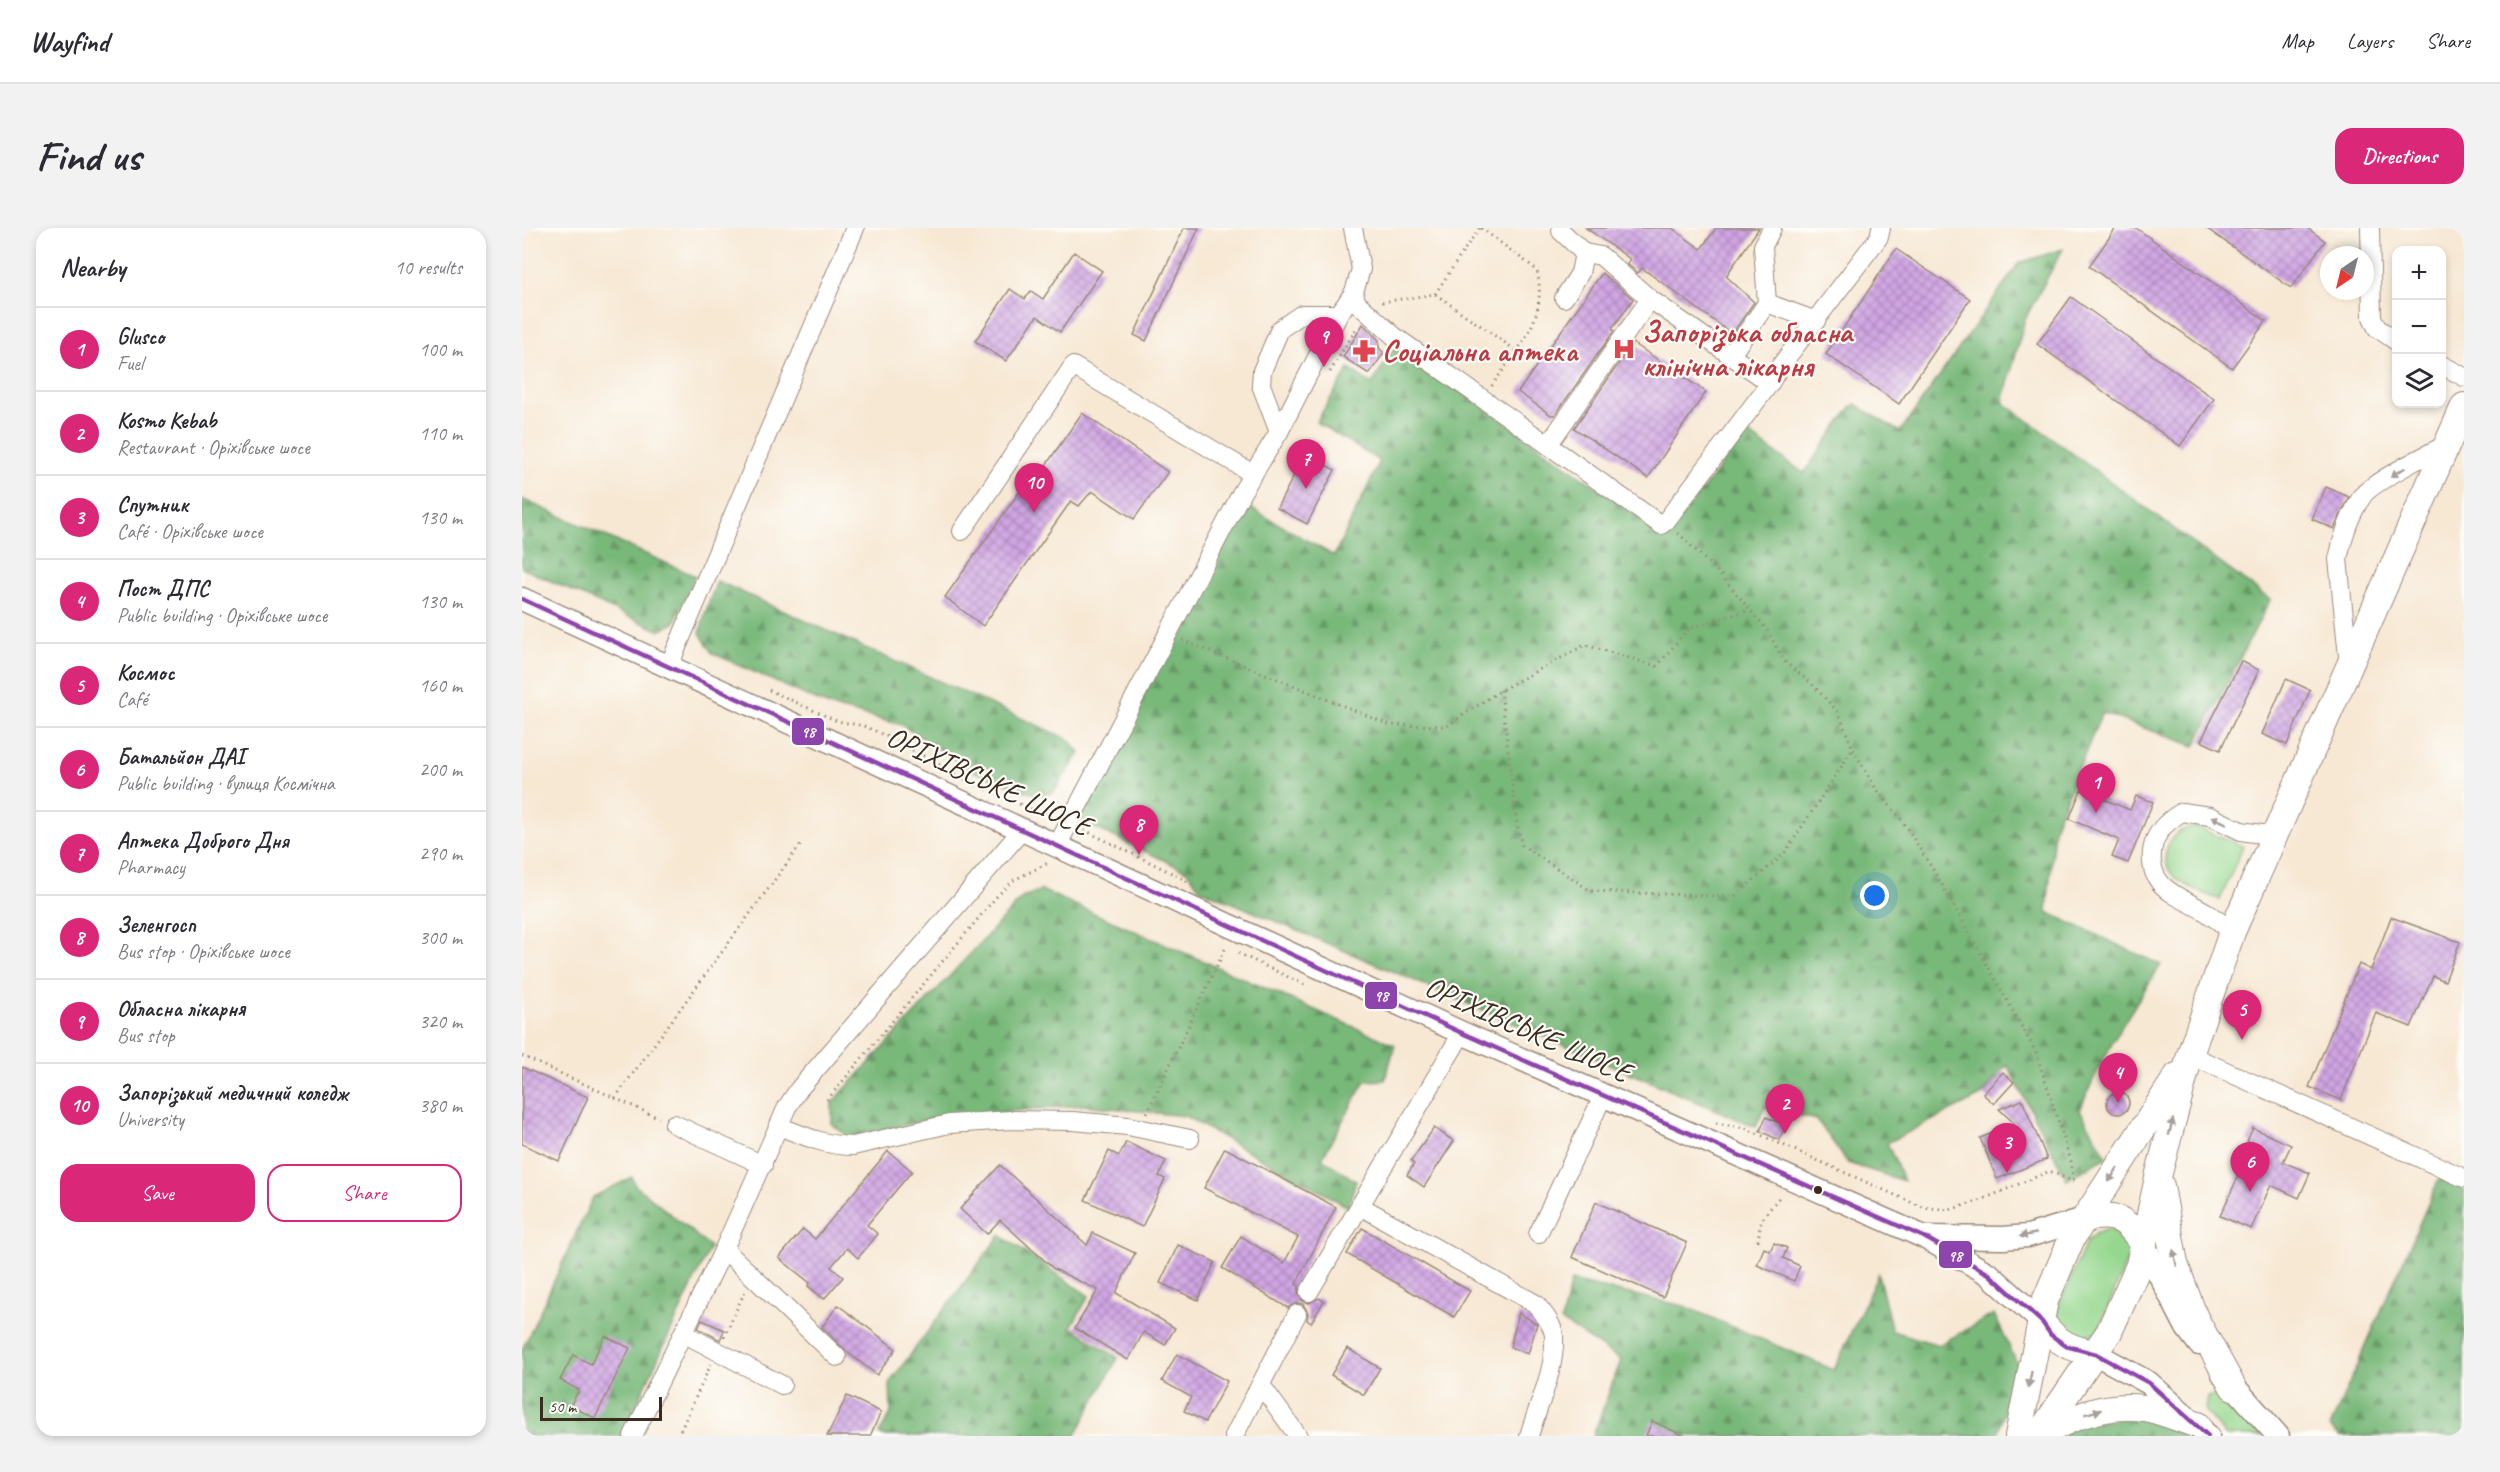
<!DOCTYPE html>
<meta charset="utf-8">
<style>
body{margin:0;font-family:Caveat,sans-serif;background:#f2f2f3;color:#2b2b33}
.controls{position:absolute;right:18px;top:18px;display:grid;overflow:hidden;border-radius:12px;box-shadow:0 3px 9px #0003}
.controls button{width:54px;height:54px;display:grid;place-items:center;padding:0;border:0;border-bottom:2px solid #e1e1e2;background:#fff;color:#2b2b33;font:30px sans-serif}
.compass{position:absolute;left:1798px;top:18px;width:54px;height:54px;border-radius:50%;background:#fff;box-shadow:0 3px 9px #0003;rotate:215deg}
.scale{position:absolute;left:18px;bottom:15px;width:122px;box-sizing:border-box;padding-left:6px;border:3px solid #3b2a1e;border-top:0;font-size:16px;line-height:21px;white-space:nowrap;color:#3b2a1e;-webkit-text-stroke:4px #fdfcf7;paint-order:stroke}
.you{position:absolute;left:1353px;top:668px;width:21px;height:21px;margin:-15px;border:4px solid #fff;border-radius:50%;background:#1a73e8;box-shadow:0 0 0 9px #1a73e833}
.badge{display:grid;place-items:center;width:39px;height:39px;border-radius:50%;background:#db2777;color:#fff;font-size:20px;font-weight:700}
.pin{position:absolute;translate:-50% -50px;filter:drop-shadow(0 2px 3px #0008)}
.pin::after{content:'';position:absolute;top:32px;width:21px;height:18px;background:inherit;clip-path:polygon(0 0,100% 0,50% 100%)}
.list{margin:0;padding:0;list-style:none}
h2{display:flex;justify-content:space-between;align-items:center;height:78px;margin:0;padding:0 24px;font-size:26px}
h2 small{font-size:20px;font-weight:400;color:#7c7c81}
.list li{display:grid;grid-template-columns:39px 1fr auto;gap:18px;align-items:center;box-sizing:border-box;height:84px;padding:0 24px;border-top:2px solid #e1e1e2}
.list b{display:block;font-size:22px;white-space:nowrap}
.list p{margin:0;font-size:20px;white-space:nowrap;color:#7c7c81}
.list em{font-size:20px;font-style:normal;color:#7c7c81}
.actions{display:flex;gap:12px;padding:18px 24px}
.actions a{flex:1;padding:14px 0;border:2px solid #db2777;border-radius:18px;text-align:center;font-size:21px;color:#db2777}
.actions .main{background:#db2777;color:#fff}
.icon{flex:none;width:33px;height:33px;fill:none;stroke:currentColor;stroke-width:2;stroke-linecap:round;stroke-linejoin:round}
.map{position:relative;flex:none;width:1942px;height:1208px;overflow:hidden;border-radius:18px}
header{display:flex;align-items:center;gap:36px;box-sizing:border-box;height:84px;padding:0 30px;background:#fff;border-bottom:2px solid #e1e1e2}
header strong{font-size:28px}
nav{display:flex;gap:33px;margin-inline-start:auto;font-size:21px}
.intro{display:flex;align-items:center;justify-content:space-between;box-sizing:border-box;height:144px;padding:0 36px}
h1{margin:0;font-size:42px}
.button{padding:15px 27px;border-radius:18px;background:#db2777;color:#fff;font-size:21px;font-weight:700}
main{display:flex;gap:36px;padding:0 36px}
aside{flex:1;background:#fff;border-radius:18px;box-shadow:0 3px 9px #0003}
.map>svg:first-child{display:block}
.green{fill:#95d78e;stroke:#688056;stroke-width:1.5}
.forest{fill:url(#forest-firs);stroke:#5a714c;stroke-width:1.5}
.building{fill:url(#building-cross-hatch)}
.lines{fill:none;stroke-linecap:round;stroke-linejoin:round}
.minor-casing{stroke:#998979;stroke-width:20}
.major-casing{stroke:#998979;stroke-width:25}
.highway-casing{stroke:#998979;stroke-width:28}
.path{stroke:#998979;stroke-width:3;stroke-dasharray:1.5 4.5;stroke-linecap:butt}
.minor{stroke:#fff;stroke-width:18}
.major{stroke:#fff;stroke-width:22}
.highway{stroke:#fff;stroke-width:26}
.bus-1-casing{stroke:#fdfcf7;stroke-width:9}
.bus-1{stroke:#8e44ad;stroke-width:4.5}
.oneway{fill:#a79f9a}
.bus-dot{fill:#3b2a1e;stroke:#fdfcf7;stroke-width:2}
.labels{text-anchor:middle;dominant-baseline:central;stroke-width:4.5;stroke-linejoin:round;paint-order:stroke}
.health-label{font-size:30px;font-weight:bold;fill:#be3a42;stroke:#fdfcf7;text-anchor:start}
.street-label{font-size:30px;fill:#3b2a1e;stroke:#fdfcf7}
.line-badge{stroke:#fdfcf7;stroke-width:2}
.badge-label{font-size:16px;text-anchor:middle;font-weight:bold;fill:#fff}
</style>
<header>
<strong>Wayfind</strong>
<nav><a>Map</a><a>Layers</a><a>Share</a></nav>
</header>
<div class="intro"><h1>Find us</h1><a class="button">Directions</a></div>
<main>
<aside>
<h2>Nearby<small>10 results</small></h2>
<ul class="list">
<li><span class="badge">1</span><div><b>Glusco</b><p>Fuel</p></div><em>100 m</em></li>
<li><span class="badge">2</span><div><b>Kosmo Kebab</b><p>Restaurant · Оріхівське шосе</p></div><em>110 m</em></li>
<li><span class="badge">3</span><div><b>Спутник</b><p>Café · Оріхівське шосе</p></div><em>130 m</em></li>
<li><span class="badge">4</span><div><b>Пост ДПС</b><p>Public building · Оріхівське шосе</p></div><em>130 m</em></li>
<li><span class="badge">5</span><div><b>Космос</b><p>Café</p></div><em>160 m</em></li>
<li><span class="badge">6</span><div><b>Батальйон ДАI</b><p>Public building · вулиця Космічна</p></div><em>200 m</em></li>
<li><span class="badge">7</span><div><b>Аптека Доброго Дня</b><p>Pharmacy</p></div><em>290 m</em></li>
<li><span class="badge">8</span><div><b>Зеленгосп</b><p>Bus stop · Оріхівське шосе</p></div><em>300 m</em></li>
<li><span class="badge">9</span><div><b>Обласна лікарня</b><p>Bus stop</p></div><em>320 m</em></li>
<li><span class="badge">10</span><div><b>Запорізький медичний коледж</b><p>University</p></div><em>380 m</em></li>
</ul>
<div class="actions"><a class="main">Save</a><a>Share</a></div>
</aside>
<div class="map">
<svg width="1942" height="1208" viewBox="0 0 1942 1208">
<defs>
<pattern id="forest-firs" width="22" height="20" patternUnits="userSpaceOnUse" patternTransform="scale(1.5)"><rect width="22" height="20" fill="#78b879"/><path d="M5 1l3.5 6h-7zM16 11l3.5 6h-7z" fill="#649663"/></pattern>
<pattern id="building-cross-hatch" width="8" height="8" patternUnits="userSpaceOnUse" patternTransform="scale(1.5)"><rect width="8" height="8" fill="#d0a5e4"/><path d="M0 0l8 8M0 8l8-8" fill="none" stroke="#aa87b8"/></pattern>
</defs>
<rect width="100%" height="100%" fill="#fdfcf7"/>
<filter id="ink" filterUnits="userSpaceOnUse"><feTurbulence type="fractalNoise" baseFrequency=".0167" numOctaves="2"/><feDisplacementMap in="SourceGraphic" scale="12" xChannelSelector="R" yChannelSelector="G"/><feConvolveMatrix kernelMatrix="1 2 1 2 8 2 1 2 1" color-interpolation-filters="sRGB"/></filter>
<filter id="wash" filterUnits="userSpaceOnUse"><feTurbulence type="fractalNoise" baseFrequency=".008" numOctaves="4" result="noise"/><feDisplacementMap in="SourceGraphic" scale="24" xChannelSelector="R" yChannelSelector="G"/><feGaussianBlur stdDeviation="1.35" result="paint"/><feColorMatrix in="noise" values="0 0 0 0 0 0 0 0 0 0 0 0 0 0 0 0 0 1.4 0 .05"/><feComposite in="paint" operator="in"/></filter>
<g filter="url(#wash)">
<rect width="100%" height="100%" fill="#f7e8d4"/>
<g class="green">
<path d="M1673,599l48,19 -23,54c-22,-10 -63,-20 -53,-52 5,-15 15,-19 28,-21z"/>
<polygon points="1585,1002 1596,1004 1610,1020 1576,1104 1560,1109 1552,1107 1539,1096 1536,1087 1536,1079 1565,1013 1574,1005"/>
<polygon points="1698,1166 1740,1208 1704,1208 1683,1183 1685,1169"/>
</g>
<g class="forest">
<path d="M1541,21l-38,70 -22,83 267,198 -75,146 -93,-33 -48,115 -7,84 114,53c-31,46 -60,93 -81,145l27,47 -40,23 -60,-115 -26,31 -94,47 17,38 -56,-18 -31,-43 -52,-13 -9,20 -556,-238 -13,-18 -109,-51 166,-316 90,52 46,-95 -64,-39 33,-53 23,15 24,-39 261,185 21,-8 68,-90 58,41 43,-61 8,-8 45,28 119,-169z"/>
<polygon points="0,271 173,348 153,394 138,403 0,340"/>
<polygon points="195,353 548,512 558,525 531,565 515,567 449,542 380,497 307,478 190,425 178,405 183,385"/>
<polygon points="519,662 873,817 863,852 843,853 800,930 834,953 826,979 663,888 560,877 416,890 326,909 310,896 310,875 501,669"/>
<polygon points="110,949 113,957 188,1019 100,1208 0,1208 0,1122 71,969"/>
<polygon points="1917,951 1942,961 1942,1208 1818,1208 1808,1199"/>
<polygon points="478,1007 567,1068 549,1099 596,1130 553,1208 361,1208 357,1206 369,1185 368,1154"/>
<polygon points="1356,1046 1370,1103 1417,1117 1472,1086 1495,1135 1475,1208 1071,1208 1099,1132 1039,1093 1049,1053 1162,1078 1312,1142"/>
<polygon points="1635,1187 1672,1208 1539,1208 1553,1196"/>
</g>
<g id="blocks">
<g class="building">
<polygon points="662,0 677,0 624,113 612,107"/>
<polygon points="1064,0 1150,0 1179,21 1194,0 1237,0 1204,48 1232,74 1210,106 1120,40 1116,45 1105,36 1108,31"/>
<polygon points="1594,0 1614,0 1744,93 1710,140 1567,38"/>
<polygon points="1684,0 1785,0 1803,13 1769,60"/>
<polygon points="1374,21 1448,71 1377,176 1304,126"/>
<polygon points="552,24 580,43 538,104 515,88 484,133 453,113 488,61 503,71 509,63 521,71"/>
<polygon points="1080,45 1111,71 1090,101 1092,103 1033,187 1029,187 996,164"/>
<polygon points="1549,69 1692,171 1658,218 1515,116"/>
<polygon points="841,96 857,112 857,120 862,125 847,146 821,129"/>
<polygon points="1111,115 1184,164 1126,250 1052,200"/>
<polygon points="560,185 646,244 612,291 570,263 557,278 549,273 461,398 423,369 510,246 515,250"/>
<polygon points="783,226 813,242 785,296 755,280"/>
<polygon points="1804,259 1827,269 1812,301 1790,291"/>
<polygon points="1719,433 1737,442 1698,522 1679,513"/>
<polygon points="1764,451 1788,462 1765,517 1740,506"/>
<polygon points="1559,562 1608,582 1614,568 1631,574 1606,635 1590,629 1597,612 1547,591"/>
<polygon points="1869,689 1938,714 1923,753 1911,748 1889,799 1854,785 1819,872 1787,859 1837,736 1849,742"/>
<polygon points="0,839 66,869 37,933 0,916"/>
<polygon points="1481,844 1492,854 1472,876 1461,866"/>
<circle cx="1596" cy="875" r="11"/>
<polygon points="1500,872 1525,931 1475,951 1458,910 1493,896 1477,881"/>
<polygon points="1244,889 1264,898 1257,912 1238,903"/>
<polygon points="912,900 932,913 902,959 885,947 892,936 889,933"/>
<polygon points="1731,900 1769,917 1761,934 1788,945 1777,970 1749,957 1729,1001 1698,988 1731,916 1725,913"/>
<polygon points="604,914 644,933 637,948 643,951 620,999 563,972 587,923 597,928"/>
<polygon points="703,920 814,979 774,1056 777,1058 776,1064 781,1073 787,1075 797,1070 802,1073 789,1095 785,1092 786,1085 781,1076 774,1075 766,1080 700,1040 719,1008 762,1035 776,1009 682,960"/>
<polygon points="366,923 390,943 345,997 356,1006 336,1030 325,1020 309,1039 321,1049 302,1071 286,1058 288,1055 257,1030 281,1001 293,1011"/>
<polygon points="478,937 565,1017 571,1005 613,1025 594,1065 653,1100 643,1117 622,1104 606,1132 553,1100 576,1062 532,1041 478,992 465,1006 438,981"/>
<polygon points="1074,974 1165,1015 1141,1069 1050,1029"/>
<polygon points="840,1000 948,1063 932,1089 825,1026"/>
<polygon points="1252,1015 1265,1020 1261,1030 1278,1038 1272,1053 1235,1037 1242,1020 1248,1023"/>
<polygon points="656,1017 693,1034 676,1072 638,1055"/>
<polygon points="316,1077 374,1121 355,1147 324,1123 300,1099"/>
<polygon points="997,1085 1015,1096 1006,1126 988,1119"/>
<polygon points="180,1092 202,1102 198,1112 176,1100"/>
<polygon points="83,1108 108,1120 73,1190 48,1178 57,1162 38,1152 51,1127 69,1136"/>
<polygon points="825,1120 858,1140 842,1167 809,1147"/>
<polygon points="655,1126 705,1153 683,1194 662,1183 669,1169 640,1153"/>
<polygon points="325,1168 359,1184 348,1208 305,1208"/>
<polygon points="1130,1193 1163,1208 1124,1208"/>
</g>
</g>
</g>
<g filter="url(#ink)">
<use href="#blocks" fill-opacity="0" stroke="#998979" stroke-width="1.5"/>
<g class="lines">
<g class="minor-casing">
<g id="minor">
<polyline points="1848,0 1850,89 1855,100 1874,113"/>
<polyline points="1039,3 1062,25 1058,45 1042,70"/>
<polyline points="1062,25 1079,28 1128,71"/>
<polyline points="832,64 834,74 872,108 1139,297 1144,293 1248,155 1256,141 1357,9 1359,0"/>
<polyline points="1245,75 1241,18 1250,0"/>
<polyline points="1209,127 1245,75 1294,93"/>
<polyline points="1920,137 1942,149"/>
<polyline points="757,204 739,157 740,143 758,101 780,86 817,86"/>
<polyline points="1026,217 1128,71 1248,155"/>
<polyline points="440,303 551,138 731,246"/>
<polyline points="147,438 333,0"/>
<path d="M1827,438l-11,-107c4,-21 13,-48 26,-65 12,-14 66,-41 85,-51"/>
<polyline points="535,618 720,264 757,204 817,86 832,64 839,41 831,0"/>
<path d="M1710,704c-8,-7 -17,-14 -26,-20 -26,-16 -58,-22 -54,-61 3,-19 14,-29 30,-39l28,4 31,15 34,5"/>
<polyline points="1668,827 1942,950"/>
<polyline points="152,896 241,937"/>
<path d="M257,898c25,10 47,20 74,20l96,-22 62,-4 62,1 55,5 62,13"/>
<path d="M838,978l176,98c7,9 17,20 18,32 2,33 -16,69 -25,100"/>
<polyline points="1016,1006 1081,868"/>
<polyline points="202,1021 315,1129"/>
<polyline points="787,1064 940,805"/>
<polyline points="161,1105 260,1157"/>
<polyline points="739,1157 776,1208"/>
<polyline points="111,1208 202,1021 265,879 277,861 500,602"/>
<polyline points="712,1208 775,1086"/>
</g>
</g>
<g class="major-casing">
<g id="major">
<polyline points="0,371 940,805 1402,1009 1467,1046 1520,1094"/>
<polyline points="1404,1009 1481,1010 1506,1008 1562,991"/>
<polyline points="1622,1017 1665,1100 1677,1116"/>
<polyline points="1574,1126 1627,1155 1686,1208"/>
<polyline points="1701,1146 1756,1208"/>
</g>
</g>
<g class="highway-casing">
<g id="highway">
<polyline points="1639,958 1653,1036 1673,1090 1711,1159"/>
<path d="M1562,991c32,-7 41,-1 60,26"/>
<path d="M1520,1094c16,22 28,26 54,32"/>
<path d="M1521,1206c31,-19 64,-31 101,-26 18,3 37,12 54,17"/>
<polyline points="1496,1208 1523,1073 1550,1010 1655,848"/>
<polyline points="1516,1208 1587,1104 1617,1037 1637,945 1668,827 1710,704 1942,178"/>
</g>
</g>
<g class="path">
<path d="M959,0l56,42c11,52 -19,77 -46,117"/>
<polyline points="913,66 957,0"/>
<polyline points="860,74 913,66 1012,135"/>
<polyline points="808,144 836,98"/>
<polyline points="1156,305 1197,345 1245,402 1262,433 1289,455 1316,484 1331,521 1353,559 1381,594 1415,648 1514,824 1549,933 1552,954"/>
<polyline points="660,412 868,497 925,498 979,462 1063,417 1135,438 1166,401 1227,382"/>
<polyline points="247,462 315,493 342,498 373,512 446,553 511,582 524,583"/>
<polyline points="979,462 994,591 1000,617 1069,663 1212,669 1262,626 1331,521"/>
<polyline points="562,602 658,649 673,659"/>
<polyline points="716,725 785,758"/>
<polyline points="0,828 137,890"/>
<polyline points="93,870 279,616"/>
<polyline points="305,872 475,668 492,652 526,635"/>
<polyline points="625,885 704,719"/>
<polyline points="1194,895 1223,900 1400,979 1427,982 1457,973 1528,943 1552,954"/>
<polyline points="1236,1013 1239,992 1259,967"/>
<polyline points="202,1109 223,1063"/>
<polyline points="156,1208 189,1136"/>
</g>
<use href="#minor" class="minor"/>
<use href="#major" class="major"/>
<use href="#highway" class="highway"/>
<g class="bus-1-casing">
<polyline id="bus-1" points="0,371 940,805 1402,1009 1467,1046 1520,1094 1529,1107 1544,1118 1574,1126 1627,1155 1686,1208"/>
</g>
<use href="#bus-1" class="bus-1"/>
</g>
<defs><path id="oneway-solid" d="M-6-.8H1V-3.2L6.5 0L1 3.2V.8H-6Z" transform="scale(1.5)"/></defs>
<g class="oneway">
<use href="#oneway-solid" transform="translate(1876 244) rotate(150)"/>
<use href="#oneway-solid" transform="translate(1697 592) rotate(-155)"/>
<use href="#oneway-solid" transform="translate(1649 899) rotate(-75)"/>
<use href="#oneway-solid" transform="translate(1591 947) rotate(123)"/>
<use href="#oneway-solid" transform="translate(1506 1007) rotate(169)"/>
<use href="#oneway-solid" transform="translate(1653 1030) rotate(-102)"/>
<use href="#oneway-solid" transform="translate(1508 1151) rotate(102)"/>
<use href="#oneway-solid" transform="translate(1571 1184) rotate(-15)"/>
</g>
</g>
<defs>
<g id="hospital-bare" transform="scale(1.8)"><path d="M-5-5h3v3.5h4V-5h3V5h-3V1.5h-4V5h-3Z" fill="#e0444e" stroke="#fdfcf7" stroke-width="2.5" paint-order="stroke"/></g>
<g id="pharmacy-bare" transform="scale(1.8)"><path d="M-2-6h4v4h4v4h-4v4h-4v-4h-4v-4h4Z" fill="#e0444e" stroke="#fdfcf7" stroke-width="2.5" paint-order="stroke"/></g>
</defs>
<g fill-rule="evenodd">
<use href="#hospital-bare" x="1102" y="121"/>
<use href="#pharmacy-bare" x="842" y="123"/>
</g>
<circle class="bus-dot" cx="1296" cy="962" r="5"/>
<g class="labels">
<g class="health-label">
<text x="1120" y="104">Запорізька обласна<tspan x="1120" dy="34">клінічна лікарня</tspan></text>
<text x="860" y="123">Соціальна аптека</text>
</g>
<g class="street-label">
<text transform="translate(467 553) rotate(25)">ОРІХІВСЬКЕ ШОСЕ</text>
<text transform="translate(1006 801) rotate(24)">ОРІХІВСЬКЕ ШОСЕ</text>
</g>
</g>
<g class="line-badge">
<rect x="269" y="489" width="34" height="29" rx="6" fill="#8e44ad"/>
<rect x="842" y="753" width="34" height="29" rx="6" fill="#8e44ad"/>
<rect x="1416" y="1012" width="35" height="29" rx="6" fill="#8e44ad"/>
</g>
<g class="badge-label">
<text x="286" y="509">98</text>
<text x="859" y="773">98</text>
<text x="1433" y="1033">98</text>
</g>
</svg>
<div class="controls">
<button>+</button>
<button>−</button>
<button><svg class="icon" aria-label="layers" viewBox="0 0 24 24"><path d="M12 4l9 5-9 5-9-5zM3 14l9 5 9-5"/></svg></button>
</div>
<svg class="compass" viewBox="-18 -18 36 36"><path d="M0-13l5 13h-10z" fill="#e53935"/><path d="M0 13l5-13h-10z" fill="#7c7c81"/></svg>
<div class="scale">50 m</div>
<div class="you"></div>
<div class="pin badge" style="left:1574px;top:585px">1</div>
<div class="pin badge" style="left:1263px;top:906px">2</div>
<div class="pin badge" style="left:1485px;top:945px">3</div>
<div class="pin badge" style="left:1596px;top:875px">4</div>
<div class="pin badge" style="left:1720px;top:812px">5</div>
<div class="pin badge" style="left:1728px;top:964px">6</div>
<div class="pin badge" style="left:784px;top:261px">7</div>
<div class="pin badge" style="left:617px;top:627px">8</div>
<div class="pin badge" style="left:802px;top:139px">9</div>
<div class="pin badge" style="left:512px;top:285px">10</div>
</div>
</main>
